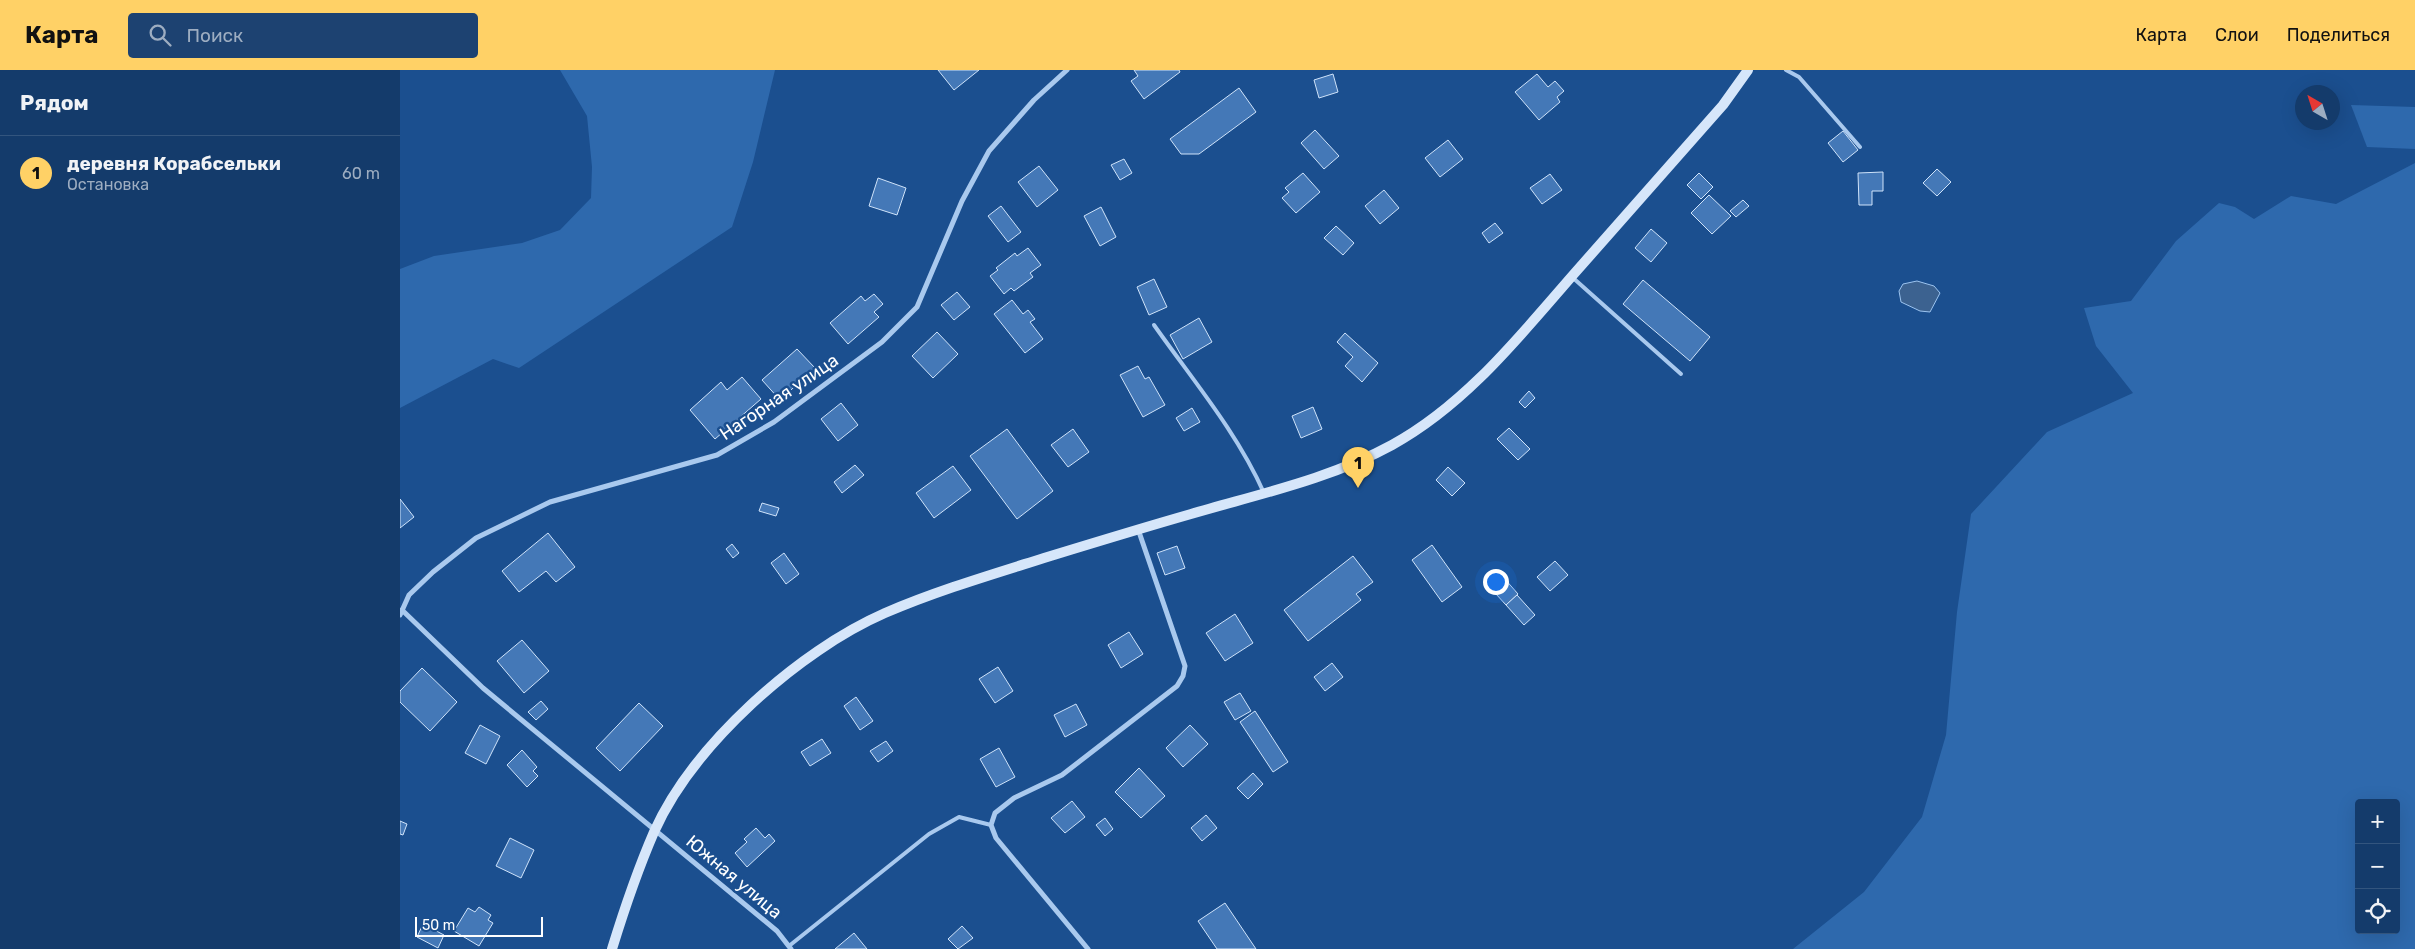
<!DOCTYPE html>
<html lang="ru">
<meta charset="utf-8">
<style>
body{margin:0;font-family:Rubik,sans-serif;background:#1d4271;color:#f1f3f6}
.controls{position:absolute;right:15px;bottom:15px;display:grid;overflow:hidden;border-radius:5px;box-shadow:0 5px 20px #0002}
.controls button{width:45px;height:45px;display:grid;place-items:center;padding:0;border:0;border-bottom:1px solid #33557e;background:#143b6b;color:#f1f3f6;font:25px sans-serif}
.compass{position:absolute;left:1895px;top:15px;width:45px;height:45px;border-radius:50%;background:#143b6b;box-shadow:0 5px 20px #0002;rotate:321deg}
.scale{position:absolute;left:15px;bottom:12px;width:128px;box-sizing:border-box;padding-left:5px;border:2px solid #fff;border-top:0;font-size:14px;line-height:18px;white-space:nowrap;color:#fff;-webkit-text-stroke:4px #1b4f8f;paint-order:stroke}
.you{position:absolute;left:1095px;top:511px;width:18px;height:18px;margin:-12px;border:4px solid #fff;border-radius:50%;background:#1a73e8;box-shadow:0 0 0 8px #1a73e833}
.badge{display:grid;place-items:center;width:32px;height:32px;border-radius:50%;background:#ffd166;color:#111;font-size:16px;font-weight:700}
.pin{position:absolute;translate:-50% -41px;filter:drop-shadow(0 1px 2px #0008)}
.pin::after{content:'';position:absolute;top:26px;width:18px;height:15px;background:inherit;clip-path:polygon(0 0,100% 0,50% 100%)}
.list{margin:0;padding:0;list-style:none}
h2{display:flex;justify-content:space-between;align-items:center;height:65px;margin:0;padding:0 20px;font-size:21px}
h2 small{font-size:16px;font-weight:400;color:#9dadc1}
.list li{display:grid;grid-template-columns:32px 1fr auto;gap:15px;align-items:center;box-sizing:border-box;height:75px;padding:0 20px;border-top:1px solid #33557e}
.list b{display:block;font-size:19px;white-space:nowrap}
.list p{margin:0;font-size:16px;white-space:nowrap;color:#9dadc1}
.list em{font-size:16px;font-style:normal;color:#9dadc1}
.icon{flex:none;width:28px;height:28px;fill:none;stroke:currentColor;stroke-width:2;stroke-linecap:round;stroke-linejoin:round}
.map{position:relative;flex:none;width:2015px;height:879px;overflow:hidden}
header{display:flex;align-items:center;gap:30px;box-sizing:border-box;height:70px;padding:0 25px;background:#ffd166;color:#111}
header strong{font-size:24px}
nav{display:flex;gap:28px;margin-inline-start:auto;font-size:18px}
.search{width:350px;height:45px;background:#1d4271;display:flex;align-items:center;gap:12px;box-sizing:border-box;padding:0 18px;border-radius:5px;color:#9dadc1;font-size:19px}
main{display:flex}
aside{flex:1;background:#143b6b}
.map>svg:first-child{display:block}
.green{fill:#2e69ad;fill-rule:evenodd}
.water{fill:#3c6290;stroke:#9cc4f0}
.building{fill:#4478b7;stroke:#cfe3fa}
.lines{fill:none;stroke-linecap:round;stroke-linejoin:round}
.lane{stroke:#a9c9ee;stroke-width:4}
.street{stroke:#a9c9ee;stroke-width:5}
.secondary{stroke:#d6e6fa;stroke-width:10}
.labels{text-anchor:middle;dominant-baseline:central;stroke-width:5;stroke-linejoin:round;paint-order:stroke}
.street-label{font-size:18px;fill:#fff;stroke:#1b4f8f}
</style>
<header>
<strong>Карта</strong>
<div class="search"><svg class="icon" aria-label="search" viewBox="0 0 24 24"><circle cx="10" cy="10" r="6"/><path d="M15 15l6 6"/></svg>Поиск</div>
<nav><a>Карта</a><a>Слои</a><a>Поделиться</a></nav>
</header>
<main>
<aside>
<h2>Рядом<small></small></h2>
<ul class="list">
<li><span class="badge">1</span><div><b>деревня Корабсельки</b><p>Остановка</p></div><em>60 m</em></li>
</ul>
</aside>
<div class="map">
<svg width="2015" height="879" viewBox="0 0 2015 879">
<rect width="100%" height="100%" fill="#1b4f8f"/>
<g class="green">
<polygon points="160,0 375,0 353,92 332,157 119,298 93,289 0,338 0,199 34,186 122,173 160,160 191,128 192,97 187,46"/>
<polygon points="1951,35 2015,37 2015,79 1967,77"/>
<path d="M2015,93v786h-622l71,-57 58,-75 24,-82 11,-123 14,-98 76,-82 86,-39 -37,-47 -12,-38 47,-7 45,-60 43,-38 16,4 19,12 37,-23 45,8zM1959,733h37v127h-37z"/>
</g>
<polygon class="water" points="1517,211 1534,216 1540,223 1530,242 1520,241 1501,232 1499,221 1503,214"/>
<g class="building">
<polygon points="538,0 579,0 554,20"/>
<polygon points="734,0 779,0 780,2 744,29 731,11 738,6"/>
<polygon points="933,4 938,22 919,28 914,10"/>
<polygon points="1137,4 1148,17 1155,11 1164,21 1157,27 1160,32 1139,50 1115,22"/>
<polygon points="839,18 856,42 799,84 781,84 770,69"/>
<polygon points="915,60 939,86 924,99 901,73"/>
<polygon points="1443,61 1458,80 1443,92 1428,73"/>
<polygon points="1048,70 1063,89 1040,107 1025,88"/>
<polygon points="724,89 732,103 720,110 711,95"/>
<polygon points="639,96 658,120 637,137 618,112"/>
<polygon points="1537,99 1551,112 1537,126 1523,113"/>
<polygon points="1483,102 1483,121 1472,121 1472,135 1459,135 1458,103"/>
<polygon points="903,103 920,122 896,143 882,128 889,122 885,118"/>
<polygon points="1299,103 1313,117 1301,129 1287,115"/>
<polygon points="1150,104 1162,120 1142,134 1130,118"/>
<polygon points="478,108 506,118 497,145 469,136"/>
<polygon points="984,120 999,138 980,154 965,136"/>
<polygon points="1309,125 1331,146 1312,164 1291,143"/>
<polygon points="1343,130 1349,136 1336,147 1330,141"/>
<polygon points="601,136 621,162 608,172 588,146"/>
<polygon points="701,137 716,167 700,176 684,146"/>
<polygon points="1095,153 1103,163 1089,173 1082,163"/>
<polygon points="936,156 954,173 943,185 924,168"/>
<polygon points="1251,159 1267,173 1251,192 1235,178"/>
<polygon points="628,178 641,195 630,203 633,207 614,221 611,218 604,224 590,206 598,200 596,198 615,183 617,186"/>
<polygon points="754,209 767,237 749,245 737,217"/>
<polygon points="1243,210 1310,267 1290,291 1223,234"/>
<polygon points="557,222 570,237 554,250 541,235"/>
<polygon points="474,224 483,234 474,242 479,247 448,274 430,253 461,226 465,231"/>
<polygon points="612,230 623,244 628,240 635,249 630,252 643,269 625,283 594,244"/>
<polygon points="799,248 812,272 783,289 770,265"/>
<polygon points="537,262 558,284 533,308 512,286"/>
<polygon points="945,263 978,293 962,312 945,296 953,287 937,272"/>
<polygon points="397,279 415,298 380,330 362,310"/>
<polygon points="738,296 745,309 749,307 765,335 743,347 720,305"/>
<polygon points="342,307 361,329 315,369 290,340 321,312 327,320"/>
<polygon points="1129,321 1135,328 1125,338 1119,332"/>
<polygon points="441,333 458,355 438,371 421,349"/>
<polygon points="913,337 922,359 901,368 892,346"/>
<polygon points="792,338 800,352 784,361 776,348"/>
<polygon points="1109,358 1130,379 1118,390 1097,369"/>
<polygon points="607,359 653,421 617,449 570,386"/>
<polygon points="673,359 689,382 668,397 651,375"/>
<polygon points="455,395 464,405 442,423 434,412"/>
<polygon points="553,396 571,420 534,448 516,423"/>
<polygon points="1048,397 1065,413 1052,426 1036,410"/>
<polygon points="0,429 14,447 0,458"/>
<polygon points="362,433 379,438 376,446 359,441"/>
<polygon points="148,463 175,497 156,512 146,501 119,522 102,501"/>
<polygon points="332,474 339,483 333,488 326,479"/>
<polygon points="1032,475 1062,517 1042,532 1012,490"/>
<polygon points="777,476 785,498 765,505 757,483"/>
<polygon points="384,483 399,504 386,514 371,493"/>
<polygon points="953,486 973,512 956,524 961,530 908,571 884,540"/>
<polygon points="1155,491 1168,505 1150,521 1137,507"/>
<polygon points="1097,500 1118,524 1106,535 1085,512"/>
<polygon points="1117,525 1135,545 1124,555 1106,535"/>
<polygon points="835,544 853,573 825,591 806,563"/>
<polygon points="729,562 743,584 721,598 708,575"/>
<polygon points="122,570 149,601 124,623 97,591"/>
<polygon points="932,593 943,607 925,621 914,607"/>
<polygon points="598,597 613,621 595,633 579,609"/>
<polygon points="22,598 57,632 30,661 0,632 0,621"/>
<polygon points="840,623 851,641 835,650 824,632"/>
<polygon points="456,627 473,651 460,660 444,636"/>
<polygon points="141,631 148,639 136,650 128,642"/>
<polygon points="239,633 263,656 220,701 196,678"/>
<polygon points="676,634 687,655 665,667 654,645"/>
<polygon points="855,641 888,692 873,702 840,652"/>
<polygon points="80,655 100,666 86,694 65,683"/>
<polygon points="790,655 808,674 783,697 766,678"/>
<polygon points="422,669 431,683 410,696 401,682"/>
<polygon points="486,671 493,681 478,692 470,681"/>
<polygon points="599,678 615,707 596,717 580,689"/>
<polygon points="122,680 137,697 133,701 138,706 127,717 107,695"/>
<polygon points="739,698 765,726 741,748 715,722"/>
<polygon points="853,703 863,714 848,729 837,718"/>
<polygon points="672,731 685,747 665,763 651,748"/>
<polygon points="806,745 817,758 802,771 791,758"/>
<polygon points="705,748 713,759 705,766 696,755"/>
<polygon points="0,751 7,754 3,765 0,764"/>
<polygon points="356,758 365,768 369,764 375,771 347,797 335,783 347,772 344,769"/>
<polygon points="110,768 134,780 121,808 96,796"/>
<polygon points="825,833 856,879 817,879 798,851"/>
<polygon points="79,837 91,845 88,850 93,853 79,876 54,861 68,838 75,842"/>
<polygon points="23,854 44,865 38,878 17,867"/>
<polygon points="562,856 573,868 558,879 548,869"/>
<polygon points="454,863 467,879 435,879"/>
</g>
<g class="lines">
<g class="lane">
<polyline points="1386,0 1399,7 1460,77"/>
<polyline points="1172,207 1281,304"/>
<path d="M754,255c38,54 83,107 110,168"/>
<polyline points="389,876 529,764 559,747 591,755"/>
</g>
<g class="street">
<polyline points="2,540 83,618 377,861 391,879"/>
<polyline points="0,545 9,525 33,502 76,468 150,432 317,385 374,352 482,272 517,237 562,131 589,81 634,30 667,0"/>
<polyline points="688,879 596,768 591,755 595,743 614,728 662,705 777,616 783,606 785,596 738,459"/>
</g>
<path class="secondary" d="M212,879c12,-39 26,-80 42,-117 39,-87 144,-181 231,-219 51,-22 105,-38 159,-55 49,-15 98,-30 147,-44 68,-20 139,-35 201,-69 73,-40 127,-108 181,-170 50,-57 100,-114 150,-170l25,-35"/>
</g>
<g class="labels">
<g class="street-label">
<text transform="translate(379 327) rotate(-34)">Нагорная улица</text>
<text transform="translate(334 807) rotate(40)">Южная улица</text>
</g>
</g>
</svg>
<div class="controls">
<button>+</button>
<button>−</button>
<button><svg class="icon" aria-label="locate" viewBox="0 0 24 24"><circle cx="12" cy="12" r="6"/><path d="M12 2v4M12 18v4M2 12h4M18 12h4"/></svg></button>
</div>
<svg class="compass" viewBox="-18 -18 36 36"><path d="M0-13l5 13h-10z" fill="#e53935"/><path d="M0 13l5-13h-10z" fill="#9dadc1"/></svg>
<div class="scale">50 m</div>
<div class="you"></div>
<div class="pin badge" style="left:958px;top:418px">1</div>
</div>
</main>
